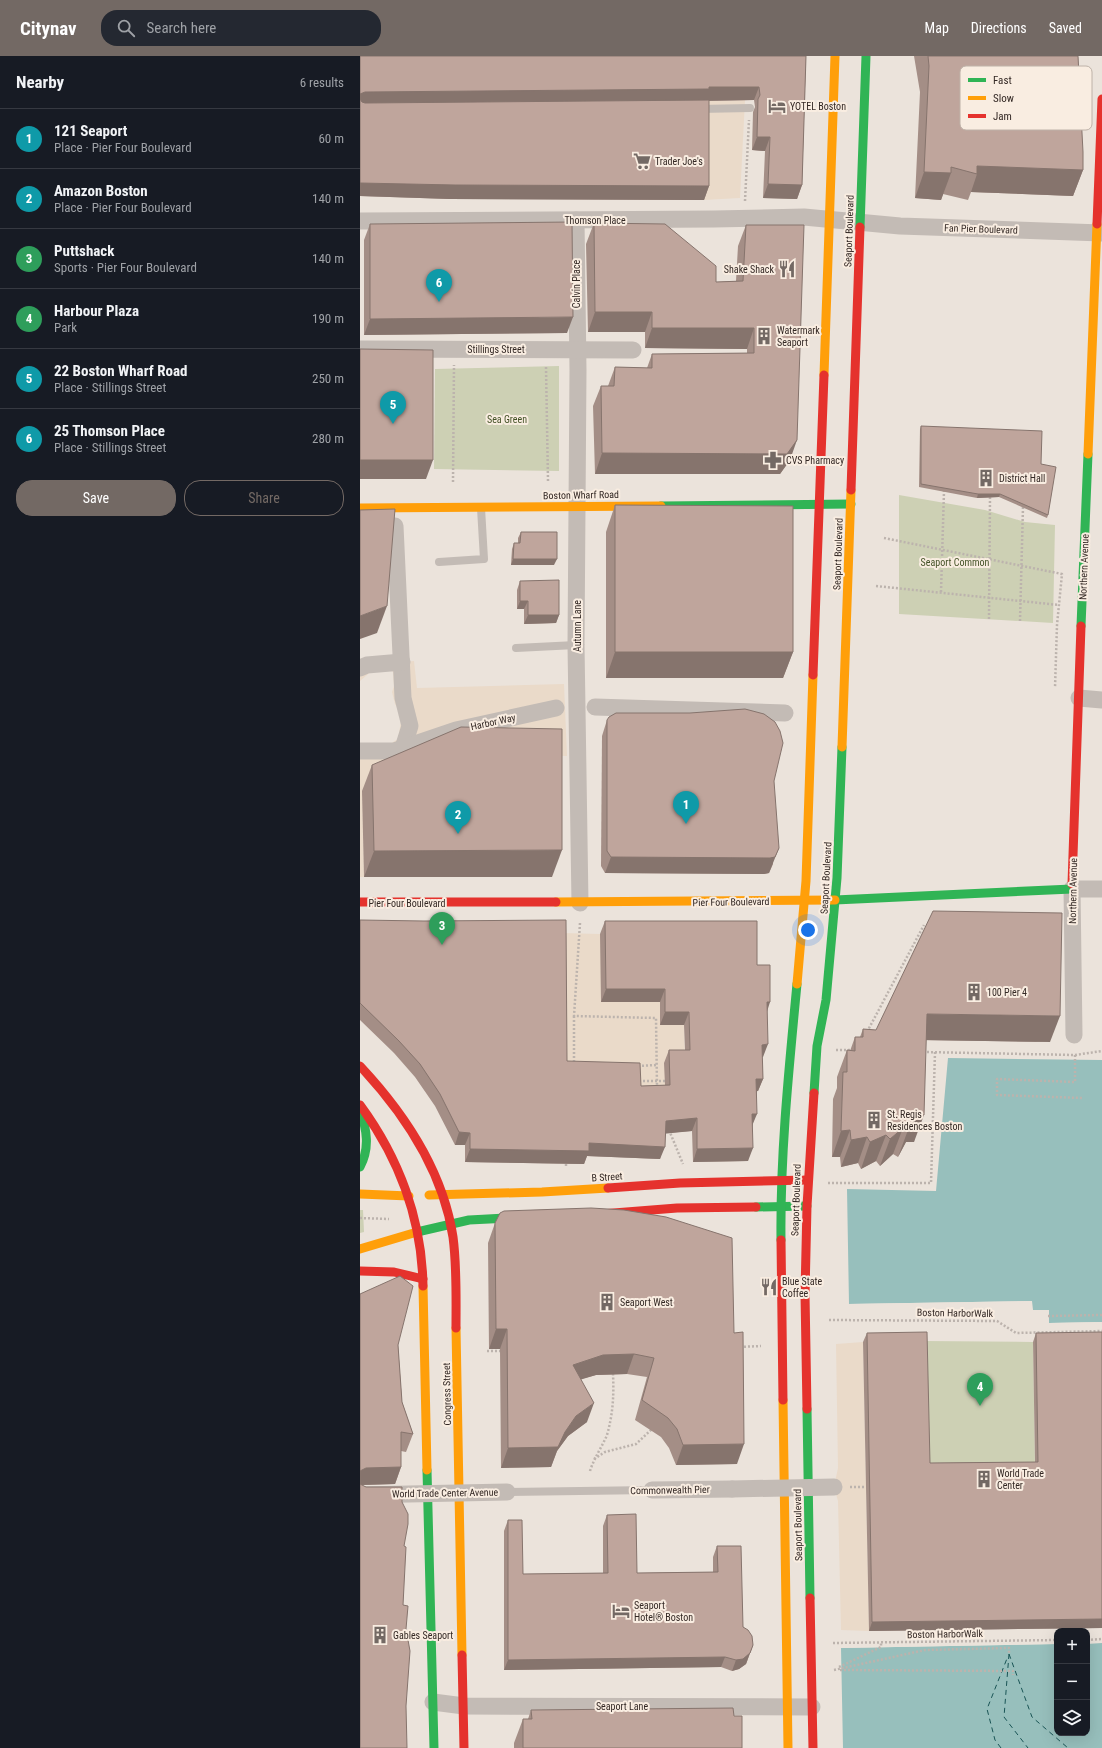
<!DOCTYPE html>
<meta charset="utf-8">
<style>
body{margin:0;font-family:"Roboto Condensed",sans-serif;background:#242831;color:#f1f3f6}
.controls{position:absolute;right:12px;bottom:12px;display:grid;overflow:hidden;border-radius:8px;box-shadow:0 4px 16px #0002}
.controls button{width:36px;height:36px;display:grid;place-items:center;padding:0;border:0;border-bottom:1px solid #363941;background:#171b24;color:#f1f3f6;font:20px sans-serif}
.you{position:absolute;left:448px;top:874px;width:14px;height:14px;margin:-10px;border:3px solid #fff;border-radius:50%;background:#1a73e8;box-shadow:0 0 0 6px #1a73e833}
.badge{display:grid;place-items:center;width:26px;height:26px;border-radius:50%;background:#736964;color:#fff;font-size:13px;font-weight:700}
.pin{position:absolute;translate:-50% -33px;filter:drop-shadow(0 1px 2px #0008)}
.pin::after{content:'';position:absolute;top:21px;width:14px;height:12px;background:inherit;clip-path:polygon(0 0,100% 0,50% 100%)}
.list{margin:0;padding:0;list-style:none}
h2{display:flex;justify-content:space-between;align-items:center;height:52px;margin:0;padding:0 16px;font-size:17px}
h2 small{font-size:13px;font-weight:400;color:#9ea1a6}
.list li{display:grid;grid-template-columns:26px 1fr auto;gap:12px;align-items:center;box-sizing:border-box;height:60px;padding:0 16px;border-top:1px solid #363941}
.list b{display:block;font-size:15px;white-space:nowrap}
.list p{margin:0;font-size:13px;white-space:nowrap;color:#9ea1a6}
.list em{font-size:13px;font-style:normal;color:#9ea1a6}
.actions{display:flex;gap:8px;padding:12px 16px}
.actions a{flex:1;padding:9px 0;border:1px solid #736964;border-radius:16px;text-align:center;font-size:14px;color:#736964}
.actions .main{background:#736964;color:#fff}
.icon{flex:none;width:22px;height:22px;fill:none;stroke:currentColor;stroke-width:2;stroke-linecap:round;stroke-linejoin:round}
.map{position:relative;flex:none;width:742px;height:1692px;overflow:hidden}
header{display:flex;align-items:center;gap:24px;box-sizing:border-box;height:56px;padding:0 20px;background:#736964;color:#fff}
header strong{font-size:19px}
nav{display:flex;gap:22px;margin-inline-start:auto;font-size:14px}
.search{width:280px;height:36px;background:#242831;display:flex;align-items:center;gap:10px;box-sizing:border-box;padding:0 14px;border-radius:16px;color:#9ea1a6;font-size:15px}
main{display:flex}
aside{flex:1;background:#171b24}
.map>svg:first-child{display:block}
.green{fill:#cdd0b4}
.plaza{fill:#eadac9}
.water{fill:#97bfbc}
.pier{fill:#ebe3db}
.lines{fill:none;stroke-linecap:round;stroke-linejoin:round}
.ferry{stroke:#195455;stroke-width:1;stroke-dasharray:5 4;stroke-linecap:butt}
.path{stroke:#bcb3ad;stroke-width:2.5;stroke-dasharray:2 2;stroke-linecap:butt}
.lane{stroke:#c3bbb5;stroke-width:8}
.street{stroke:#c3bbb5;stroke-width:17}
.fast{stroke:#30b455;stroke-width:9}
.slow{stroke:#ff9f0a;stroke-width:9}
.jam{stroke:#e5322d;stroke-width:9}
.path-bridge{stroke:#bcb3ad;stroke-width:2.5;stroke-dasharray:2 2;stroke-linecap:butt}
.street-bridge{stroke:#c3bbb5;stroke-width:17}
.wall{fill:#a48e86}
.shaded-wall{fill:#86746d}
.building{fill:#bfa59c;stroke:#86746d}
.labels{text-anchor:middle;dominant-baseline:central;stroke-width:4;stroke-linejoin:round;paint-order:stroke}
.poi-label{font-size:10px;fill:#332824;stroke:#f9ede1;text-anchor:start}
.street-label{font-size:10px;fill:#332824;stroke:#f9ede1}
.park-label{font-size:10px;fill:#445227;stroke:#f9ede1}
.key{fill:#f9ede1;stroke:#beb2a8;stroke-width:1}
.key-label{font-size:11px;fill:#332824}
</style>
<header>
<strong>Citynav</strong>
<div class="search"><svg class="icon" aria-label="search" viewBox="0 0 24 24"><circle cx="10" cy="10" r="6"/><path d="M15 15l6 6"/></svg>Search here</div>
<nav><a>Map</a><a>Directions</a><a>Saved</a></nav>
</header>
<main>
<aside>
<h2>Nearby<small>6 results</small></h2>
<ul class="list">
<li><span class="badge" style="background:#0f9aa8">1</span><div><b>121 Seaport</b><p>Place · Pier Four Boulevard</p></div><em>60 m</em></li>
<li><span class="badge" style="background:#0f9aa8">2</span><div><b>Amazon Boston</b><p>Place · Pier Four Boulevard</p></div><em>140 m</em></li>
<li><span class="badge" style="background:#2e9e5b">3</span><div><b>Puttshack</b><p>Sports · Pier Four Boulevard</p></div><em>140 m</em></li>
<li><span class="badge" style="background:#2e9e5b">4</span><div><b>Harbour Plaza</b><p>Park</p></div><em>190 m</em></li>
<li><span class="badge" style="background:#0f9aa8">5</span><div><b>22 Boston Wharf Road</b><p>Place · Stillings Street</p></div><em>250 m</em></li>
<li><span class="badge" style="background:#0f9aa8">6</span><div><b>25 Thomson Place</b><p>Place · Stillings Street</p></div><em>280 m</em></li>
</ul>
<div class="actions"><a class="main">Save</a><a>Share</a></div>
</aside>
<div class="map">
<svg width="742" height="1692" viewBox="0 0 742 1692">
<rect width="100%" height="100%" fill="#ebe3db"/>
<g class="green">
<polygon points="199,310 199,415 74,413 75,313"/>
<polygon points="539,439 625,454 665,466 695,469 693,567 539,558"/>
<polygon points="0,1154 3,1154 4,1176 0,1177"/>
<polygon points="564,1285 673,1286 675,1414 566,1416"/>
</g>
<g class="plaza">
<polygon points="385,44 380,142 344,144 344,67 335,45"/>
<polygon points="54,605 57,632 204,628 207,700 91,698 3,735 4,821 0,821 0,687 30,688 38,683 41,665 40,656 35,648 32,636 34,630 33,616 28,612 14,613 0,625 0,610"/>
<polygon points="202,877 240,878 300,946 301,969 324,969 325,1006 305,1045 206,1031"/>
<polygon points="503,1286 506,1431 509,1575 481,1574 478,1445 474,1431 478,1412 476,1288"/>
</g>
<g class="water">
<polygon points="588,1002 742,1004 742,1266 689,1267 688,1254 672,1254 672,1245 489,1248 487,1133 576,1135"/>
<polygon points="742,1587 742,1692 483,1692 481,1592 697,1588 697,1677 727,1677 727,1588"/>
</g>
<g class="pier">
<polygon points="672,1245 673,1254 689,1254 689,1267 742,1266 742,1268 688,1269 687,1256 671,1256 670,1247 489,1250 487,1248"/>
<polygon points="697,1586 697,1588 481,1592 481,1590"/>
</g>
<g class="lines">
<g class="ferry">
<polyline points="649,1598 672,1661 708,1692"/>
<polyline points="649,1598 644,1661 668,1692"/>
<polyline points="641,1692 635,1684 627,1653 648,1600"/>
</g>
<g class="path">
<polyline points="385,145 389,64"/>
<polyline points="186,311 188,425"/>
<polyline points="93,426 94,309"/>
<polyline points="524,482 702,518 697,569 695,632"/>
<polyline points="516,530 699,549"/>
<polyline points="581,536 584,435"/>
<polyline points="629,563 630,441"/>
<polyline points="660,565 663,451"/>
<polyline points="220,867 214,960 296,962 297,1031"/>
<polyline points="214,960 214,1008"/>
<polyline points="507,976 564,869"/>
<polyline points="476,994 492,994"/>
<polyline points="563,996 715,999 742,995"/>
<polyline points="715,999 715,1026 637,1023 637,1039 722,1042"/>
<polyline points="278,1010 297,1009"/>
<polyline points="309,1074 323,1108"/>
<polyline points="206,1110 206,1107"/>
<polyline points="468,1127 571,1127 575,996"/>
<polyline points="0,1162 29,1163"/>
<polyline points="688,1260 742,1259"/>
<polyline points="469,1264 637,1265 656,1277 742,1275"/>
<polyline points="380,1291 401,1290"/>
<polyline points="127,1295 143,1295"/>
<polyline points="234,1403 245,1396 276,1388 292,1373"/>
<path d="M230,1415c4,-13 12,-24 17,-36 6,-21 7,-40 6,-61"/>
<polyline points="490,1431 506,1431"/>
<polyline points="727,1584 742,1583"/>
<polyline points="473,1587 697,1584"/>
<polyline points="479,1611 521,1591 521,1587"/>
<polyline points="474,1614 565,1594 649,1592 649,1598"/>
<polyline points="480,1614 653,1615 653,1619"/>
</g>
<g class="lane">
<polyline points="339,53 390,52"/>
<polyline points="79,506 124,503 121,452"/>
<polyline points="156,592 216,589"/>
<polyline points="147,1436 292,1434"/>
</g>
<g class="street">
<polyline points="216,164 218,314 216,589 220,847"/>
<polyline points="0,165 354,163 444,161 540,170 742,177"/>
<polyline points="0,293 273,294"/>
<polyline points="35,470 43,642 50,670 43,692"/>
<polyline points="0,612 7,609 42,606"/>
<polyline points="719,642 742,644"/>
<polyline points="235,651 425,657"/>
<polyline points="0,695 34,695 96,674 196,652"/>
<polyline points="714,979 712,833 742,833"/>
<polyline points="292,1434 372,1433"/>
<polyline points="73,1646 104,1650 452,1651"/>
</g>
<g class="fast">
<polyline points="500,171 506,0"/>
<polyline points="301,450 491,448"/>
<polyline points="721,570 728,398"/>
<polyline points="475,844 712,833 712,828"/>
<polyline points="454,1037 457,990 466,944 477,822 482,691"/>
<path d="M0,1054c7,20 10,38 0,57"/>
<polyline points="396,1151 447,1150"/>
<polyline points="57,1176 109,1164 167,1161"/>
<path d="M421,1184c-1,-85 8,-172 16,-256"/>
<polyline points="447,1353 450,1542"/>
<polyline points="67,1414 74,1692"/>
</g>
<g class="slow">
<polyline points="464,319 475,0"/>
<polyline points="728,398 737,168"/>
<polyline points="0,452 301,450"/>
<polyline points="482,691 491,434"/>
<polyline points="196,846 475,844"/>
<polyline points="437,928 446,825 453,619"/>
<polyline points="0,1138 49,1140"/>
<polyline points="69,1139 182,1136 248,1132"/>
<polyline points="0,1193 57,1176"/>
<polyline points="63,1230 67,1414"/>
<polyline points="96,1272 102,1599"/>
<polyline points="423,1344 428,1692"/>
</g>
<g class="jam">
<polyline points="737,168 742,43"/>
<polyline points="491,434 500,171"/>
<polyline points="453,619 464,319"/>
<polyline points="712,828 721,570"/>
<polyline points="0,846 196,846"/>
<path d="M0,1010c45,48 83,105 93,171 4,30 3,61 3,91"/>
<path d="M0,1049c39,53 62,115 63,181"/>
<polyline points="248,1132 320,1127 448,1124"/>
<polyline points="241,1158 317,1152 396,1151"/>
<polyline points="421,1184 423,1344"/>
<polyline points="0,1215 34,1216 63,1223"/>
<polyline points="447,1353 445,1238 447,1150 454,1037"/>
<polyline points="450,1542 453,1692"/>
<polyline points="102,1599 104,1692"/>
</g>
<polyline class="path-bridge" points="279,1025 305,1025"/>
<g class="street-bridge">
<polyline points="372,1433 474,1431"/>
<polyline points="0,1439 147,1436"/>
</g>
</g>
<g class="wall">
<polygon points="0,0 446,0 442,129 437,143 403,142 405,95 392,94 393,56 395,51 394,44 349,45 349,130 344,144 90,143 0,140"/>
<polygon points="554,0 718,0 723,114 713,140 611,136 608,144 583,138 581,144 555,142 560,36"/>
<polygon points="234,167 356,226 376,225 378,190 386,169 430,404 420,418 235,418 233,350 241,330 248,330 255,311 287,312 292,298 387,297 387,293 285,292 285,276 228,276 226,188"/>
<polygon points="10,168 207,277 4,279 4,184"/>
<polygon points="561,370 681,408 688,459 687,462 639,441 617,442 559,431 560,373"/>
<polygon points="255,449 433,596 423,622 246,622 246,476"/>
<polygon points="161,476 194,509 151,509 152,493 154,487 158,487 158,482"/>
<polygon points="160,525 199,559 196,567 164,568 164,553 157,553 157,534"/>
<polygon points="247,664 414,725 413,808 409,817 404,818 245,817 241,810 242,680"/>
<polygon points="12,709 192,821 4,821 2,735"/>
<polygon points="0,864 207,1005 281,1030 305,1029 304,1007 309,994 325,994 324,969 300,969 300,946 241,946 240,878 245,865 397,909 407,955 403,1001 402,1001 403,1023 398,1035 397,1035 388,1105 333,1106 332,1075 306,1077 300,1103 227,1100 224,1108 105,1106 105,1089 95,1089 75,1050 55,1021 34,997 0,964"/>
<polygon points="503,973 516,974 690,986 566,984 554,1086 546,1086 538,1101 533,1098 520,1110 516,1105 501,1113 498,1107 481,1111 480,1101 472,1101 473,1043 477,1032 477,1021 487,994 490,995 495,981 500,981"/>
<polygon points="135,1167 374,1277 377,1408 316,1409 309,1392 301,1381 275,1364 287,1321 267,1318 236,1319 221,1323 227,1366 208,1380 197,1395 191,1411 141,1412 140,1293 129,1293 128,1187"/>
<polygon points="0,1238 38,1289 42,1346 53,1378 46,1396 41,1395 41,1411 35,1428 2,1429 6,1431 42,1446 44,1490 43,1549 46,1573 46,1650 0,1692"/>
<polygon points="507,1277 570,1407 675,1406 673,1286 676,1277 742,1572 509,1575 503,1286"/>
<polygon points="247,1459 277,1517 353,1516 353,1501 357,1490 383,1571 393,1589 386,1608 379,1613 372,1615 361,1611 144,1614 144,1475 148,1464 163,1518 243,1517 243,1470"/>
<polygon points="171,1654 374,1660 382,1692 154,1692 154,1687 163,1663 168,1663"/>
</g>
<g class="shaded-wall">
<polygon points="349,31 399,31 394,44 0,50 0,38 5,36"/>
<polygon points="397,81 410,81 405,95 392,94"/>
<polygon points="617,110 723,114 713,140 611,136 617,118"/>
<polygon points="564,116 591,117 581,144 555,142"/>
<polygon points="0,127 349,130 344,144 90,143 0,140"/>
<polygon points="408,128 442,129 437,143 403,142"/>
<polygon points="235,256 292,256 285,276 228,276"/>
<polygon points="213,261 207,277 4,279 10,263"/>
<polygon points="292,272 394,272 387,293 285,292"/>
<polygon points="437,384 430,404 420,418 235,418 242,397"/>
<polygon points="0,404 73,404 66,423 0,423"/>
<polygon points="618,438 640,438 639,441 617,442"/>
<polygon points="153,503 197,503 194,509 151,509"/>
<polygon points="160,545 168,545 164,553 157,553"/>
<polygon points="27,550 17,577 0,583 0,560"/>
<polygon points="168,559 199,559 196,567 164,568"/>
<polygon points="255,596 433,596 423,622 246,622"/>
<polygon points="419,792 409,817 404,818 245,817 251,801"/>
<polygon points="202,794 192,821 4,821 14,795"/>
<polygon points="246,933 305,933 300,946 241,946"/>
<polygon points="407,946 410,946 406,959"/>
<polygon points="305,956 329,956 324,969 300,969"/>
<polygon points="567,958 700,960 690,986 557,984"/>
<polygon points="408,988 403,1001 397,1001 402,989"/>
<polygon points="396,1023 403,1023 398,1035 392,1036"/>
<polygon points="392,1058 397,1058 392,1070"/>
<polygon points="556,1059 564,1059 554,1086 546,1086 538,1101 548,1074"/>
<polygon points="337,1062 332,1075 302,1078 306,1065"/>
<polygon points="543,1072 533,1098 520,1110 530,1083"/>
<polygon points="490,1074 480,1101 472,1101 481,1075"/>
<polygon points="99,1076 110,1077 105,1089 95,1089"/>
<polygon points="526,1079 516,1105 501,1113 510,1086"/>
<polygon points="507,1081 498,1107 481,1111 491,1084"/>
<polygon points="229,1087 305,1091 300,1103 227,1100 224,1108 105,1106 110,1093"/>
<polygon points="393,1092 388,1105 333,1106 337,1093"/>
<polygon points="136,1273 147,1273 140,1293 129,1293"/>
<polygon points="274,1298 267,1318 236,1319 206,1328 213,1309 243,1299"/>
<polygon points="234,1347 227,1366 208,1380 197,1395 191,1411 141,1412 148,1392 205,1376 216,1360"/>
<polygon points="384,1388 377,1408 316,1409 323,1389"/>
<polygon points="41,1411 35,1428 0,1429 0,1415 6,1412"/>
<polygon points="742,1563 742,1572 509,1575 512,1566"/>
<polygon points="393,1589 386,1608 379,1613 372,1615 376,1604"/>
<polygon points="365,1601 361,1611 144,1614 148,1604"/>
</g>
<g class="building">
<polygon points="0,0 446,0 442,129 408,128 410,81 397,81 398,43 400,39 399,31 349,31 349,33 5,36 0,38 0,40"/>
<polygon points="568,0 718,0 723,96 723,114 617,110 617,118 591,111 591,117 564,116 569,10"/>
<polygon points="0,43 2,46 5,47 349,44 349,130 95,129 0,127"/>
<polygon points="212,166 213,261 10,263 10,168"/>
<polygon points="234,167 305,168 356,210 356,226 383,225 386,169 444,169 437,384 427,398 242,397 241,330 254,330 255,311 292,312 292,298 394,297 394,272 292,272 292,256 235,256"/>
<polygon points="0,293 73,294 73,404 0,404"/>
<polygon points="561,370 682,375 681,408 696,411 688,459 640,438 618,438 561,428"/>
<polygon points="255,449 433,450 433,596 255,596"/>
<polygon points="35,453 27,550 0,560 0,454"/>
<polygon points="161,476 197,476 197,503 153,503 154,487 160,487"/>
<polygon points="199,524 199,559 168,559 168,545 160,545 160,525"/>
<polygon points="385,653 404,658 415,666 420,675 423,687 414,725 419,792 415,801 410,802 251,801 247,795 247,664 249,661 256,657 330,657"/>
<polygon points="101,671 202,673 202,794 14,795 12,709"/>
<polygon points="573,855 702,857 700,960 567,958 564,1059 556,1059 548,1074 543,1072 530,1083 526,1079 510,1086 507,1081 491,1084 490,1074 481,1075 483,1016 487,1016 487,994 495,995 495,981 503,981 503,973 516,974"/>
<polygon points="0,864 64,865 206,864 207,1005 280,1007 281,1030 310,1029 309,994 330,994 329,956 305,956 305,933 246,933 245,865 397,865 397,909 410,909 410,946 407,946 408,988 402,989 403,1023 396,1023 397,1058 392,1058 393,1092 337,1093 337,1062 306,1065 305,1091 229,1087 229,1095 110,1093 110,1077 99,1076 80,1038 60,1008 39,985 0,947"/>
<polygon points="231,1152 264,1154 306,1161 372,1182 374,1277 383,1276 384,1388 323,1389 317,1373 308,1362 282,1344 294,1302 274,1298 243,1299 213,1309 234,1347 216,1360 205,1376 198,1391 148,1392 147,1273 136,1273 135,1167 140,1157 144,1155"/>
<polygon points="40,1220 53,1230 38,1289 42,1346 53,1378 41,1376 41,1411 6,1412 0,1415 0,1238"/>
<polygon points="567,1276 570,1407 678,1406 676,1277 742,1276 742,1563 512,1566 507,1277"/>
<polygon points="0,1428 6,1431 42,1431 42,1446 48,1458 48,1468 44,1490 46,1491 43,1549 48,1550 46,1573 50,1595 46,1650 47,1692 0,1692"/>
<polygon points="276,1458 277,1517 358,1516 357,1490 381,1490 383,1571 388,1574 392,1580 393,1589 390,1597 383,1603 376,1604 365,1601 148,1604 148,1464 162,1464 163,1518 248,1517 247,1459"/>
<polygon points="373,1652 374,1660 382,1660 382,1692 163,1692 163,1663 172,1663 171,1654"/>
</g>
<defs>
<g id="hotel-bare" transform="scale(1.38)"><path d="M-6-4.5h1.5V1H6V5H4.5V3h-9V5H-6ZM-4 0a1.8 1.8 0 1 1 3.6 0ZM.5 0V-2.5h3Q6-2.5 6 0Z" fill="#736964" stroke="#f9ede1" stroke-width="2.5" paint-order="stroke"/></g>
<g id="supermarket-bare" transform="scale(1.38)"><path d="M-6-5.5h2.5l.6 2H6L4.5 2H-2.5L-4.4-4H-6ZM-1.5 3.2a1.3 1.3 0 1 0 .1 0ZM3 3.2a1.3 1.3 0 1 0 .1 0Z" fill="#736964" stroke="#f9ede1" stroke-width="2.5" paint-order="stroke"/></g>
<g id="restaurant-bare" transform="scale(1.38)"><path d="M-5-6h1v4h1v-4h1v4h1v-4h1v5L-1.5 .5V6h-2V.5L-5-1ZM5-6V6H3V1.5H1.5Q1.5-4 5-6Z" fill="#736964" stroke="#f9ede1" stroke-width="2.5" paint-order="stroke"/></g>
<g id="building-bare" transform="scale(1.38)"><path d="M-4-6H4V6H1V3H-1V6H-4ZM-2.5-4.3h1.7v1.8h-1.7ZM.8-4.3h1.7v1.8H.8ZM-2.5-1h1.7V.8h-1.7ZM.8-1h1.7V.8H.8Z" fill="#736964" stroke="#f9ede1" stroke-width="2.5" paint-order="stroke"/></g>
<g id="pharmacy-bare" transform="scale(1.38)"><path d="M-2-6h4v4h4v4h-4v4h-4v-4h-4v-4h4Z" fill="#736964" stroke="#f9ede1" stroke-width="2.5" paint-order="stroke"/></g>
</defs>
<g fill-rule="evenodd">
<use href="#hotel-bare" x="417" y="50"/>
<use href="#supermarket-bare" x="282" y="105"/>
<use href="#restaurant-bare" x="427" y="213"/>
<use href="#building-bare" x="404" y="280"/>
<use href="#pharmacy-bare" x="413" y="404"/>
<use href="#building-bare" x="626" y="422"/>
<use href="#building-bare" x="614" y="936"/>
<use href="#building-bare" x="514" y="1064"/>
<use href="#restaurant-bare" x="409" y="1231"/>
<use href="#building-bare" x="247" y="1246"/>
<use href="#building-bare" x="624" y="1423"/>
<use href="#hotel-bare" x="261" y="1555"/>
<use href="#building-bare" x="20" y="1579"/>
</g>
<g class="labels">
<g class="poi-label">
<text x="430" y="50">YOTEL Boston</text>
<text x="295" y="105">Trader Joe's</text>
<text x="414" y="213" text-anchor="end">Shake Shack</text>
<text x="417" y="274">Watermark<tspan x="417" dy="12">Seaport</tspan></text>
<text x="426" y="404">CVS Pharmacy</text>
<text x="639" y="422">District Hall</text>
<text x="627" y="936">100 Pier 4</text>
<text x="527" y="1058">St. Regis<tspan x="527" dy="12">Residences Boston</tspan></text>
<text x="422" y="1225">Blue State<tspan x="422" dy="12">Coffee</tspan></text>
<text x="260" y="1246">Seaport West</text>
<text x="637" y="1417">World Trade<tspan x="637" dy="12">Center</tspan></text>
<text x="274" y="1549">Seaport<tspan x="274" dy="12">Hotel® Boston</tspan></text>
<text x="33" y="1579">Gables Seaport</text>
</g>
<g class="street-label">
<text x="235" y="164">Thomson Place</text>
<text transform="translate(621 173) rotate(2)">Fan Pier Boulevard</text>
<text transform="translate(489 175) rotate(-88)">Seaport Boulevard</text>
<text transform="translate(216 228) rotate(-90)">Calvin Place</text>
<text x="136" y="293">Stillings Street</text>
<text transform="translate(221 439) rotate(-1)">Boston Wharf Road</text>
<text transform="translate(478 498) rotate(-88)">Seaport Boulevard</text>
<text transform="translate(724 511) rotate(-88)">Northern Avenue</text>
<text transform="translate(217 570) rotate(-90)">Autumn Lane</text>
<text transform="translate(133 666) rotate(-12)">Harbor Way</text>
<text transform="translate(466 822) rotate(-87)">Seaport Boulevard</text>
<text transform="translate(713 835) rotate(-89)">Northern Avenue</text>
<text transform="translate(371 846) rotate(-1)">Pier Four Boulevard</text>
<text x="47" y="847">Pier Four Boulevard</text>
<text transform="translate(247 1121) rotate(-4)">B Street</text>
<text transform="translate(436 1144) rotate(-88)">Seaport Boulevard</text>
<text transform="translate(595 1257) rotate(1)">Boston HarborWalk</text>
<text transform="translate(87 1338) rotate(-91)">Congress Street</text>
<text transform="translate(310 1434) rotate(-1)">Commonwealth Pier</text>
<text transform="translate(85 1437) rotate(-1)">World Trade Center Avenue</text>
<text transform="translate(438 1469) rotate(-91)">Seaport Boulevard</text>
<text transform="translate(585 1578) rotate(-1)">Boston HarborWalk</text>
<text x="262" y="1650">Seaport Lane</text>
</g>
<g class="park-label">
<text x="147" y="363">Sea Green</text>
<text x="595" y="506">Seaport Common</text>
</g>
</g>
<rect x="600" y="10" width="132" height="64" rx="6" class="key"/>
<rect x="608" y="22" width="18" height="4" fill="#30b455"/>
<rect x="608" y="40" width="18" height="4" fill="#ff9f0a"/>
<rect x="608" y="58" width="18" height="4" fill="#e5322d"/>
<g class="key-label">
<text x="633" y="28">Fast</text>
<text x="633" y="46">Slow</text>
<text x="633" y="64">Jam</text>
</g>
</svg>
<div class="controls">
<button>+</button>
<button>−</button>
<button><svg class="icon" aria-label="layers" viewBox="0 0 24 24"><path d="M12 4l9 5-9 5-9-5zM3 14l9 5 9-5"/></svg></button>
</div>
<div class="you"></div>
<div class="pin badge" style="left:326px;top:768px;background:#0f9aa8">1</div>
<div class="pin badge" style="left:98px;top:778px;background:#0f9aa8">2</div>
<div class="pin badge" style="left:82px;top:889px;background:#2e9e5b">3</div>
<div class="pin badge" style="left:620px;top:1350px;background:#2e9e5b">4</div>
<div class="pin badge" style="left:33px;top:368px;background:#0f9aa8">5</div>
<div class="pin badge" style="left:79px;top:246px;background:#0f9aa8">6</div>
</div>
</main>
